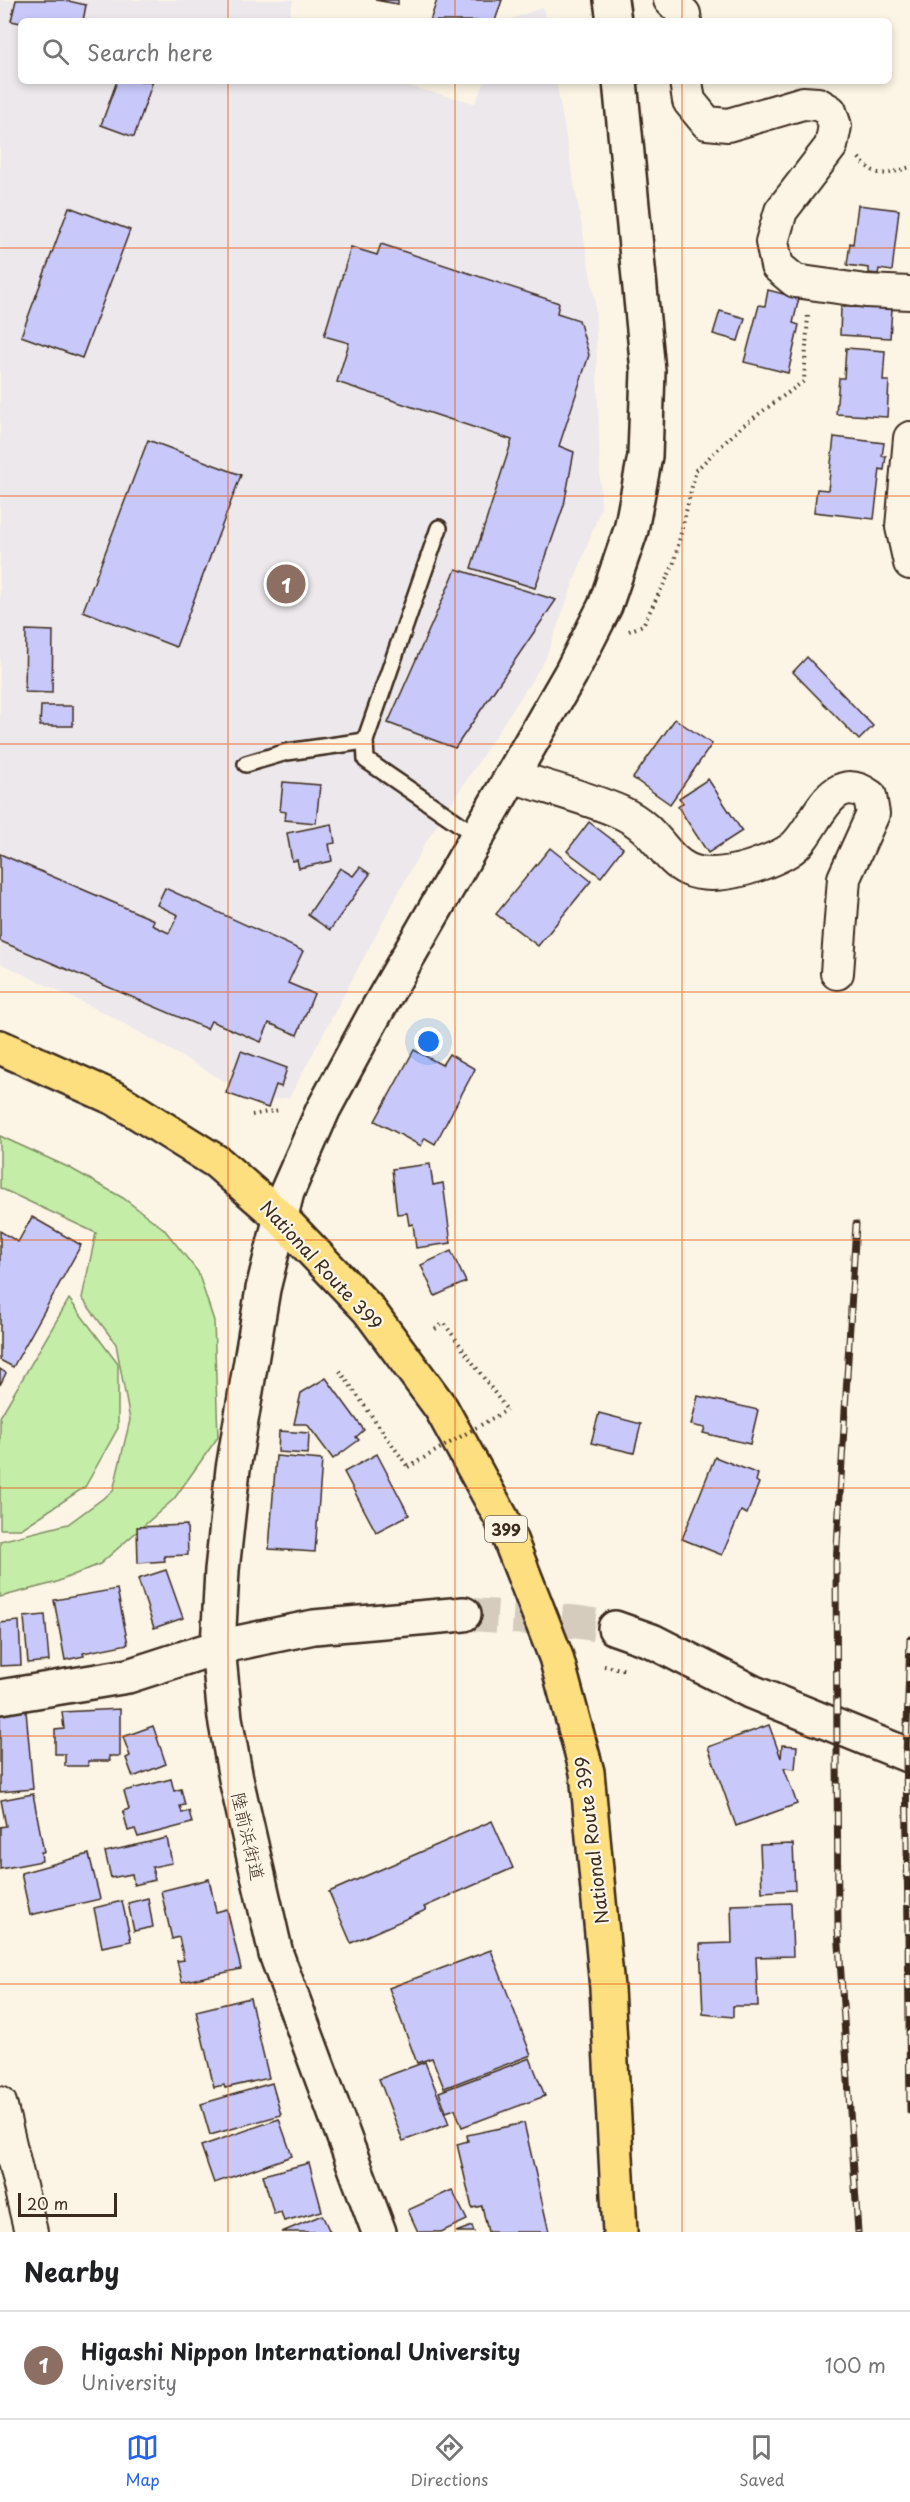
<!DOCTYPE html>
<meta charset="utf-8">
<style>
body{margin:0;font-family:"Playpen Sans","Klee One",sans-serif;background:#f6f6f6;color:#202124}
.scale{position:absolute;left:18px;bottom:15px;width:99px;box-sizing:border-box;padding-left:6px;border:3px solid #3b2a1e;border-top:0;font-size:16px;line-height:21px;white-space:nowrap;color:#3b2a1e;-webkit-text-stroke:4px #fcf5e5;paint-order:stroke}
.you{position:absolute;left:429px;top:1042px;width:21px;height:21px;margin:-15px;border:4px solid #fff;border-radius:50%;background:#1a73e8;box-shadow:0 0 0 9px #1a73e833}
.badge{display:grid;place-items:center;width:39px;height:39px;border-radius:50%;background:#2563eb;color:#fff;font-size:20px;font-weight:700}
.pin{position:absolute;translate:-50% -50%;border:3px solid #fff;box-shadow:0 2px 6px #0006}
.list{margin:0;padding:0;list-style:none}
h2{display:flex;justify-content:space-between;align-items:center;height:78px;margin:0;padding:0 24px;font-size:26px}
h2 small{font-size:20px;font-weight:400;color:#757577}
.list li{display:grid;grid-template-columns:39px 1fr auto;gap:18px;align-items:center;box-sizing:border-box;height:108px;padding:0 24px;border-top:2px solid #e0e0e0}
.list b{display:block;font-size:22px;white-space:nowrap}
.list p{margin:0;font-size:20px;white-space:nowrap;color:#757577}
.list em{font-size:20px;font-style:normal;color:#757577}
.icon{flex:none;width:33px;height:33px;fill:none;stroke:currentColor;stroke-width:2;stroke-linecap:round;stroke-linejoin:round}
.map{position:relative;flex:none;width:910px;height:2232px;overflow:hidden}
.search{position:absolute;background:#fff;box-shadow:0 3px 9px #0003;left:18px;right:18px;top:18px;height:66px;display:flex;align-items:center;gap:15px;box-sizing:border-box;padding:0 21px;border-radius:9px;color:#757577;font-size:22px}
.sheet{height:186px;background:#fff}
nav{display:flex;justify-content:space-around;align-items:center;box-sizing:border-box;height:84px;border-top:2px solid #e0e0e0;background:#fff;font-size:16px;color:#757577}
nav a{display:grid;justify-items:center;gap:3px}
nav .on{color:#2563eb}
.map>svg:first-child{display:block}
.built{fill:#ece8eb}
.green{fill:#c4eda8;stroke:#808c63;stroke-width:1.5}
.building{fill:#c8c8fa;stroke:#3b2a1e;stroke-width:1.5}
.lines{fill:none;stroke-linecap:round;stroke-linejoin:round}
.secondary-tunnel{stroke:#d5ccbd;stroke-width:33;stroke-dasharray:33 16;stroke-linecap:butt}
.lane-casing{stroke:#3b2a1e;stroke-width:20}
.street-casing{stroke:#3b2a1e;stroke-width:36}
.secondary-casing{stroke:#3b2a1e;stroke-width:38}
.highway-casing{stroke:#3b2a1e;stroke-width:38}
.path{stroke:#3b2a1e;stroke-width:4;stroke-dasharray:1.5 4.5;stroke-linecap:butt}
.lane{stroke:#fcf5e5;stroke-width:15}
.street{stroke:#fcf5e5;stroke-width:32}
.secondary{stroke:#fcf5e5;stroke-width:33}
.highway{stroke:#fddf80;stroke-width:33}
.rail-casing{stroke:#3b2a1e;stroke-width:7}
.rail{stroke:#fcf5e5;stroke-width:4.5;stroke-dasharray:14;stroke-linecap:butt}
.path-bridge{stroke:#3b2a1e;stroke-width:4;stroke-dasharray:1.5 4.5;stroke-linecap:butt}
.grid{fill:none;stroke:#e8590c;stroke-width:1.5;stroke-opacity:0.55}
.labels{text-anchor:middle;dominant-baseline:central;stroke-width:4.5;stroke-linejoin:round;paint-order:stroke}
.shield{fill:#fcf5e5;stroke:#75675a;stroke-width:1.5}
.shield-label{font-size:16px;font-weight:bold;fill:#3b2a1e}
.street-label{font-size:18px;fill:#3b2a1e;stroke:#fcf5e5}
</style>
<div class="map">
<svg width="910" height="2232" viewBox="0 0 910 2232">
<rect width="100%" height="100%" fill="#fcf5e5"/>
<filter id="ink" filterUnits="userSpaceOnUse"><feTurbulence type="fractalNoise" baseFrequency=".0167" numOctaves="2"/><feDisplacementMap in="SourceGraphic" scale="12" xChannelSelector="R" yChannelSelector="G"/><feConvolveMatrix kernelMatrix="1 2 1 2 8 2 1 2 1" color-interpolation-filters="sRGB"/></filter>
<g filter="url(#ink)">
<g class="built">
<polygon points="0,0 293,0 288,21 21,21 21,81 406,81 408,86 475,103 485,81 556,81 595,300 601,508 545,660 424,845 289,1098 258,1100 109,1015 0,963"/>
<polygon points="543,7 545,21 511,21 512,19"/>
</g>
<g class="green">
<polygon points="0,1136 70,1168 123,1198 164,1229 198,1272 214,1321 218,1437 174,1499 100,1564 54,1583 0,1597 0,1541 68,1524 113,1491 130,1420 116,1344 82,1298 96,1233 0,1188"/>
<polygon points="69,1299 118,1364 118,1428 85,1487 21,1529 0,1529 0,1417"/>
</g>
<g class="building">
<polygon points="16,0 64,0 86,5 83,21 21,21 21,23 11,21"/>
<polygon points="375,0 398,0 398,4"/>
<polygon points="437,0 502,0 495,21 430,21"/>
<polygon points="117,81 153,81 134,137 101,125"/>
<polygon points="858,205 899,210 892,271 879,269 878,274 869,273 869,268 847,265 850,243 853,244"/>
<polygon points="69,207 130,230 82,358 21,336"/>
<polygon points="381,244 559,303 557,313 579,320 589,355 559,446 574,452 564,505 535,588 471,568 512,440 337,382 349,343 324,336 351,247 377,255"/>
<polygon points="768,290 799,298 793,323 799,325 788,373 744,362 759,305 765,306"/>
<polygon points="841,307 892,308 890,338 840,335"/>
<polygon points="720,311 745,318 738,341 713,334"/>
<polygon points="846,348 885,351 883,381 889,381 887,417 836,414 839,378 844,378"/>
<polygon points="834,437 884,443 882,456 886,456 884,470 880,469 874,519 814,512 817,489 828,490"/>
<polygon points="148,440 241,475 176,647 83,611"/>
<polygon points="456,569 556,600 455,748 388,723"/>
<polygon points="26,630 53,631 52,693 25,692"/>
<polygon points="807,657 873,726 859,740 793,672"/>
<polygon points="41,706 73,706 73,726 40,726"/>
<polygon points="675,719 712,744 670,804 633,778"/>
<polygon points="708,779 742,831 708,853 678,807 683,803 679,798"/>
<polygon points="283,782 320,785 316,823 285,820 286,812 280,811"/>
<polygon points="589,822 623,848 601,877 567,851"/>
<polygon points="332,824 335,843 329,844 332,861 299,868 297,860 292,861 287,833"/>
<polygon points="550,848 591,881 538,946 496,914"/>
<polygon points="0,854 154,920 152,925 169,933 178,915 157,905 165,888 303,951 288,983 314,994 297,1035 269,1023 261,1042 211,1021 207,1029 0,941"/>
<polygon points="360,867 370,874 330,930 308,915 340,868 353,876"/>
<polygon points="414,1050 442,1065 449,1054 475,1069 435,1144 425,1138 421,1146 375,1121"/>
<polygon points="241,1051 287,1068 281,1087 276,1085 268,1108 226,1093"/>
<polygon points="430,1164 433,1185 443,1183 451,1243 416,1248 413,1224 409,1225 407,1213 397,1214 392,1169"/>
<polygon points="32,1217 81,1245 13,1367 0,1360 0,1231 18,1242"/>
<polygon points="451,1251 466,1282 435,1296 421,1265"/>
<polygon points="0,1369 6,1373 0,1385"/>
<polygon points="326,1378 364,1430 356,1437 359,1440 333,1459 307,1424 294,1424 301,1393"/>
<polygon points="698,1396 758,1410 750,1444 703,1433 705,1428 691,1425"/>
<polygon points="599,1413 641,1424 634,1453 591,1443"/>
<polygon points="279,1431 309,1433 308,1454 278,1452"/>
<polygon points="377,1454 409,1515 376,1532 344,1472"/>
<polygon points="276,1456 322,1460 315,1552 269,1549"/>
<polygon points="715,1457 758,1474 756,1481 759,1483 747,1514 741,1511 722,1555 682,1539"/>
<polygon points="187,1525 188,1555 164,1556 165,1561 138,1563 137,1527"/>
<polygon points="166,1570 183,1618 154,1628 138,1579"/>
<polygon points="117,1589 128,1644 83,1653 84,1656 65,1660 54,1600"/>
<polygon points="45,1615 49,1661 28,1663 24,1617"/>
<polygon points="19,1621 21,1665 0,1666 0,1623"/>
<polygon points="120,1709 120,1756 109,1756 110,1761 88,1761 88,1766 65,1766 65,1754 55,1754 55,1730 64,1729 62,1712"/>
<polygon points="26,1711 33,1789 0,1792 0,1713"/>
<polygon points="769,1725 781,1758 782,1745 797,1746 795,1769 784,1768 797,1804 736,1826 708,1747"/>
<polygon points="153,1726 166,1764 133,1777 126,1758 130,1756 123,1737"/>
<polygon points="171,1779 174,1791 181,1789 185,1805 180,1806 182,1813 189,1811 192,1823 138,1837 135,1829 128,1831 123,1811 129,1809 124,1791"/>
<polygon points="33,1794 44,1852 41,1852 42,1861 0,1869 0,1827 6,1826 1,1800"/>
<polygon points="492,1821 513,1868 424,1907 426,1910 351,1943 329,1892"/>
<polygon points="167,1838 172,1863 152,1867 155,1880 134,1885 132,1874 111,1878 105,1852"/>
<polygon points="793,1844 795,1890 762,1892 760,1845"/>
<polygon points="89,1854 100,1899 30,1915 21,1873"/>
<polygon points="209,1879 216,1912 227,1909 241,1969 182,1982 177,1961 184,1960 179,1937 172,1939 161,1891"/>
<polygon points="148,1898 153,1927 134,1931 128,1903"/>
<polygon points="122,1901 131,1941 102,1947 94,1908"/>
<polygon points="791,1903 793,1956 756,1957 758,2006 733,2006 733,2017 703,2014 700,1944 732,1943 731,1905"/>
<polygon points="491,1950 531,2055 444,2088 432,2058 417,2063 389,1988"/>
<polygon points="250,1998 269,2078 225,2088 224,2085 214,2087 196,2011"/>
<polygon points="530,2058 545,2096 462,2127 455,2109 446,2112 439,2092"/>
<polygon points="425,2062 449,2124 403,2141 379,2079"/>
<polygon points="272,2083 281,2115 210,2135 201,2104"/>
<polygon points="279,2119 292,2156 214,2183 201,2146"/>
<polygon points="524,2123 549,2232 488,2232 482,2206 472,2208 457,2144 468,2141 467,2135"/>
<polygon points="309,2163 322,2211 284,2221 281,2212 274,2214 263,2175"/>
<polygon points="452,2190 467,2220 441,2232 418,2232 408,2210"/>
<polygon points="322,2215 330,2232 282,2232"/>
<polygon points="472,2226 474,2232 456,2232"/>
</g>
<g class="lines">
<polyline class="secondary-tunnel" points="464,1614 577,1622 615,1628"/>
<g class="lane-casing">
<g id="lane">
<polyline points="439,528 365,741 366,760 477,836"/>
<polyline points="246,764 287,752 365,741"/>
</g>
</g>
<g class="street-casing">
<g id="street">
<polyline points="670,0 684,14 685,21"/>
<polyline points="686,81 689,101 707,123 728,125 803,103 818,104 830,111 835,126 831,146 781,211 772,242 777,266 795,281 866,291 910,293"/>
<polyline points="910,438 902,527 910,563"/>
<path d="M512,776c35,12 74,21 108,36 54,24 42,75 116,59 13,-2 45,-14 55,-22 25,-17 37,-83 79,-53l3,18 -29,64 -7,95"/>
<polyline points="0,2103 31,2232"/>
</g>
</g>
<g class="secondary-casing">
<g id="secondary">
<polyline points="611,0 614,21"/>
<polyline points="615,1628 652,1641 752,1692 910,1756"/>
<polyline points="0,1697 128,1676 218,1647 314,1627 464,1614"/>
<polyline points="379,2232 276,1954 236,1779 225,1718 218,1647 222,1570 233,1469 263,1289 287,1192 323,1110 372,1019 571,673 605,606 631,530 645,456 648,371 620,81"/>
</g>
</g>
<g class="highway-casing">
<polyline id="highway" points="0,1047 116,1099 217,1162 280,1217 368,1309 441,1408 502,1519 556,1657 587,1772 607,1988 620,2232"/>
</g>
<g class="path">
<path d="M859,158c17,21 27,17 51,9"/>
<polyline points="629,631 643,625 673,566 696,470 741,427 804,381 808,314"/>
<polyline points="252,1115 279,1110"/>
<polyline points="435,1329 444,1323 507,1410"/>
<polyline points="340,1371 408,1467"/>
<polyline points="604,1666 627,1670"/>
</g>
<use href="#lane" class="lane"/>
<use href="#street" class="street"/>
<use href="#secondary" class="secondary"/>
<use href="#highway" class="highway"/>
<g class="rail-casing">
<g id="rail">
<polyline points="856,1224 836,1563 838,1929 858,2232"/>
<polyline points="910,1639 906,1755 910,2111"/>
</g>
</g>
<use href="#rail" class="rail"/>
<polyline class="path-bridge" points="408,1467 507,1410"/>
</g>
</g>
<path class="grid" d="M228,0v21M455,0v21M682,0v21M228,81v2151M455,81v2151M682,81v2151M0,248h910M0,496h910M0,744h910M0,992h910M0,1240h910M0,1488h910M0,1736h910M0,1984h910"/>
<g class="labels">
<rect class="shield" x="485" y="1516" width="42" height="26" rx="4.5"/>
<g class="shield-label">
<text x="506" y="1529">399</text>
</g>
<g class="street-label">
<text transform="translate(322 1265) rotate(47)">National Route 399</text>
<text transform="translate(249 1836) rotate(77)">陸前浜街道</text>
<text transform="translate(591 1840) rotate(-97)">National Route 399</text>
</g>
</g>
</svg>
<div class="scale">20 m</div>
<div class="you"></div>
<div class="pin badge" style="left:286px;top:584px;background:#8d6e63">1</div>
<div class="search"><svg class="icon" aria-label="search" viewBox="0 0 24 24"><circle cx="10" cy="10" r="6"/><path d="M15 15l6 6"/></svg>Search here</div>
</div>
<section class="sheet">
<h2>Nearby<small></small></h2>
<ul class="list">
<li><span class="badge" style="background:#8d6e63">1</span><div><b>Higashi Nippon International University</b><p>University</p></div><em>100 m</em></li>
</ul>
</section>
<nav>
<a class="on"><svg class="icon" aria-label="map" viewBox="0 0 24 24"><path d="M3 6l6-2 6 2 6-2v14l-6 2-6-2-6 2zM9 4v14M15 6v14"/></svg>Map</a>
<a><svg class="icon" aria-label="directions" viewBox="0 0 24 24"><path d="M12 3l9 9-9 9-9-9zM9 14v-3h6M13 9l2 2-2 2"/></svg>Directions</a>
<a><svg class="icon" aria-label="saved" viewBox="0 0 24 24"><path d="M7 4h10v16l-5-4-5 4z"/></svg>Saved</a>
</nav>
